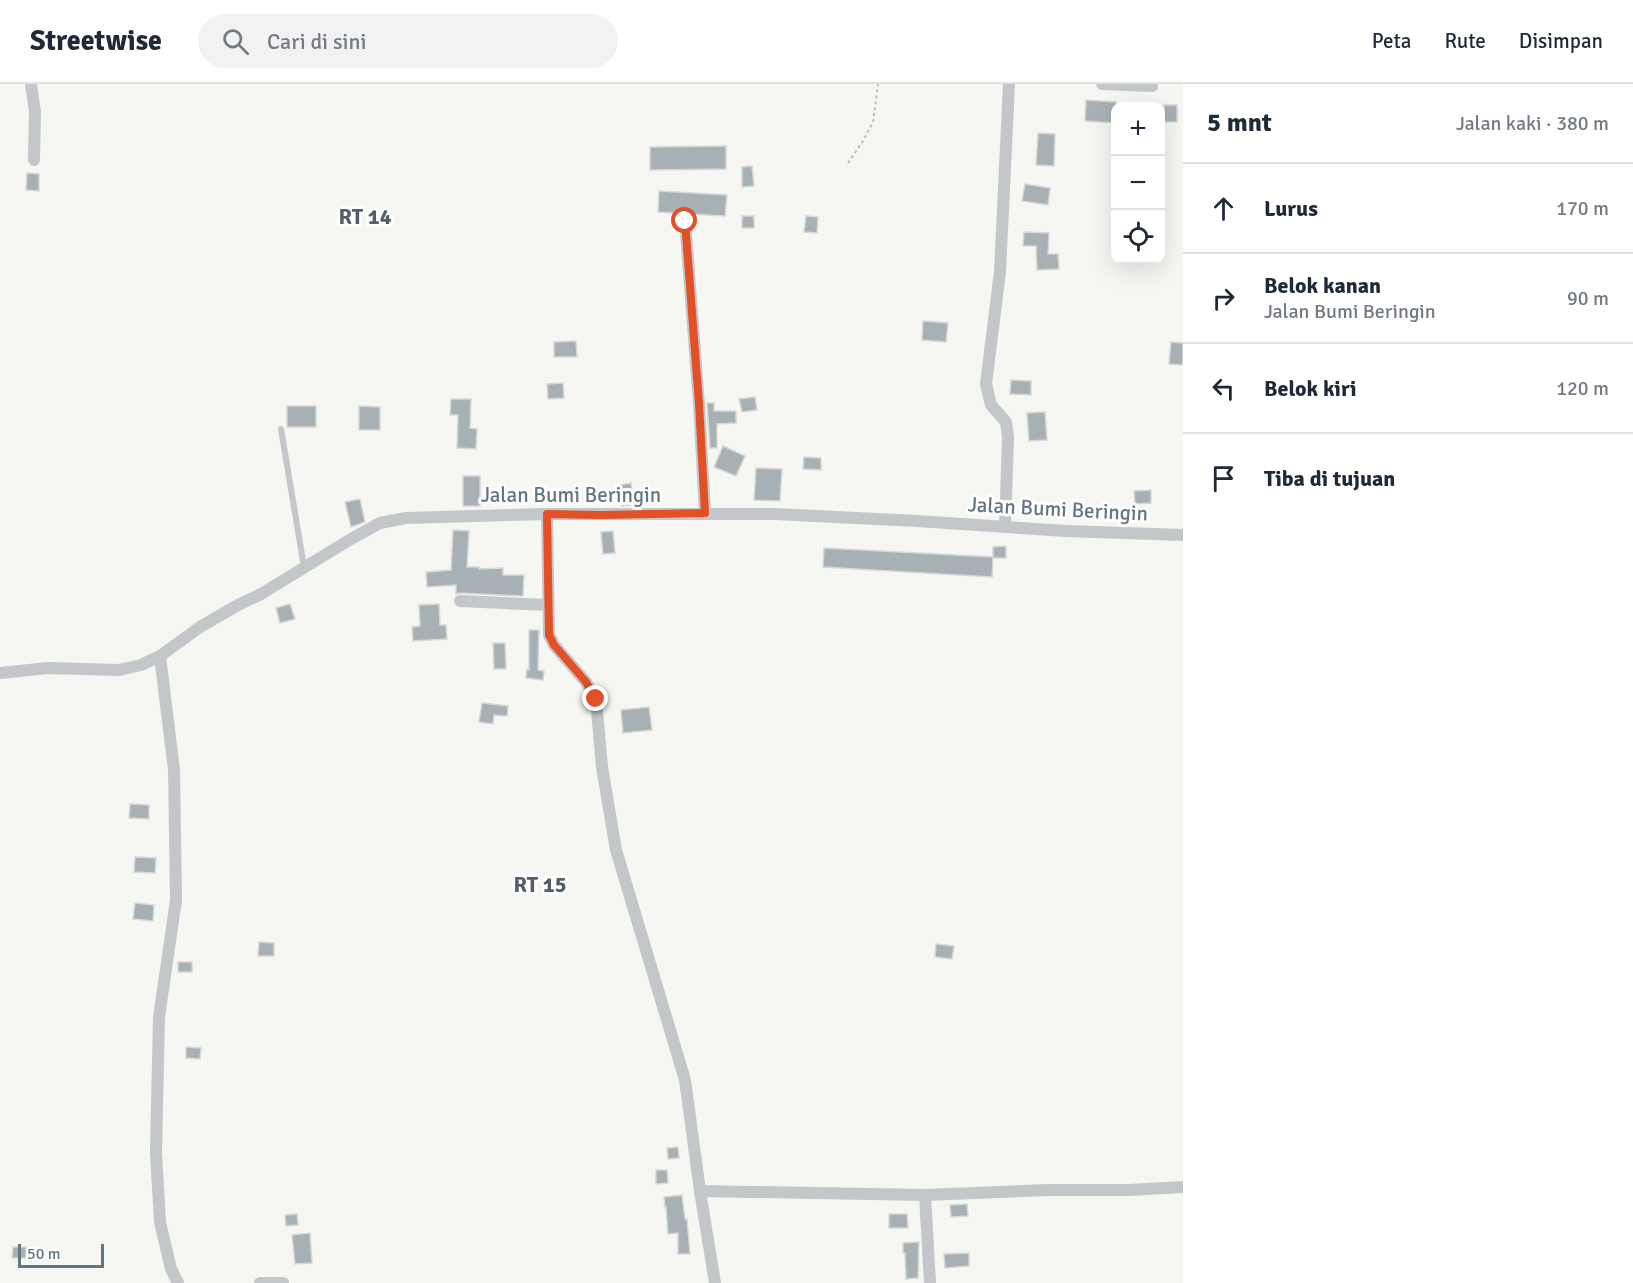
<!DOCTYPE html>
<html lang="id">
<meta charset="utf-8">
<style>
body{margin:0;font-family:Signika,sans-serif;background:#f2f2f3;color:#1f2937}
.controls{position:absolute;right:18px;top:18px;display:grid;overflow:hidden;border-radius:12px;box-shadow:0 6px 24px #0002}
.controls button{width:54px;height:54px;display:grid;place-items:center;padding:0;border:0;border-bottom:2px solid #e0e1e3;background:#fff;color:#1f2937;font:30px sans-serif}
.scale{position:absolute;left:18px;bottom:15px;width:86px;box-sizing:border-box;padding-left:6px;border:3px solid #657683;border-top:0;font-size:16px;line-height:21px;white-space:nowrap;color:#657683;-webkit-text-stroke:4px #fff;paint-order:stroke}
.stop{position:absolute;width:18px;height:18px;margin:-14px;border:4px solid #e25026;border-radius:50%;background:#fff}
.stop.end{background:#e25026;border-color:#fff;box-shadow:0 2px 6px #0008}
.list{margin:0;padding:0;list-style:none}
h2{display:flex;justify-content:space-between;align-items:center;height:78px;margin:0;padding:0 24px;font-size:26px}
h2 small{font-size:20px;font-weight:400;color:#747a83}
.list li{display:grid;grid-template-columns:39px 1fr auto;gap:18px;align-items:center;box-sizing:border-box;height:90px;padding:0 24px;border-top:2px solid #e0e1e3}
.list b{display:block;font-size:22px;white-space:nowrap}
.list p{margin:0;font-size:20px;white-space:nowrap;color:#747a83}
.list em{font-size:20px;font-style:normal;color:#747a83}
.icon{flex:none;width:33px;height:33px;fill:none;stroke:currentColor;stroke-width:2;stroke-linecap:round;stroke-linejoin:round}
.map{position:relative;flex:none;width:1183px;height:1199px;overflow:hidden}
header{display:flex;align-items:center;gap:36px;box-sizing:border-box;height:84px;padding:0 30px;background:#fff;border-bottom:2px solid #e0e1e3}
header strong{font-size:28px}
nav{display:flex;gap:33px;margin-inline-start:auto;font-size:21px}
.search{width:420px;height:54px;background:#f2f2f3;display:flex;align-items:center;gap:15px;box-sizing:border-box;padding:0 21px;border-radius:33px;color:#747a83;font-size:22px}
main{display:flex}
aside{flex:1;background:#fff}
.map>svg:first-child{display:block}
.building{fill:#a7b0b5;stroke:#d7d7d5;stroke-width:1.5}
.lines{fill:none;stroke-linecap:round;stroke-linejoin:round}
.path{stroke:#bdbfc1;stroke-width:2;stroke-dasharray:3 3;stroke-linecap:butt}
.lane{stroke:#c3c7ca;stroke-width:6}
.street{stroke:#c3c7ca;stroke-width:12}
.route{stroke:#e25026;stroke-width:8}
.labels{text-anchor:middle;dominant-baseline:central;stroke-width:6;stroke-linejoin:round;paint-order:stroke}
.street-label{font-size:21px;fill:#657683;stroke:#fff}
.neighbourhood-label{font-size:22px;font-weight:bold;fill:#535f68;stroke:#fff}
</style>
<header>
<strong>Streetwise</strong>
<div class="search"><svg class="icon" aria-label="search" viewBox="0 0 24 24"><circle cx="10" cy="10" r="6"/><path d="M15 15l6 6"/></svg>Cari di sini</div>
<nav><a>Peta</a><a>Rute</a><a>Disimpan</a></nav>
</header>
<main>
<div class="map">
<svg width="1183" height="1199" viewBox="0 0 1183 1199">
<rect width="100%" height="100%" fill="#f6f6f2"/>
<g class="building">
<polygon points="1086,16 1116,18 1116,39 1085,37"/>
<rect x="1164" y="21" width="13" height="17"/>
<polygon points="1038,49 1055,50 1054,82 1036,81"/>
<polygon points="726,62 726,85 650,86 650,63"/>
<polygon points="752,82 754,102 742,103 742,83"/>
<polygon points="27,89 39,90 39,107 26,106"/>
<polygon points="1025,100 1050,104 1048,121 1022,117"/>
<polygon points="659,107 727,111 725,132 658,128"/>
<rect x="742" y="132" width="12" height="12"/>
<polygon points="806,132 818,133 817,149 804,148"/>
<polygon points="1024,148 1049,149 1048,170 1058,170 1059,185 1037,186 1036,162 1023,162"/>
<polygon points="923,237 948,239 946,258 922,256"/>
<polygon points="576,257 577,273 554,273 554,258"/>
<polygon points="1171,258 1183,259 1183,281 1169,280"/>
<polygon points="1011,296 1031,297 1031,311 1010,310"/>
<polygon points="563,299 564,314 548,315 547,300"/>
<polygon points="755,313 757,326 742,328 739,315"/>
<polygon points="451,315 471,315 470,344 477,345 476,365 457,364 458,331 450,331"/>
<polygon points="707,319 714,319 714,327 736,327 736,339 717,340 717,364 710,364"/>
<rect x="287" y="322" width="29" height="21"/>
<polygon points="359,322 380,323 380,346 359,346"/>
<polygon points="1045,328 1047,356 1029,357 1027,329"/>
<polygon points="723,362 745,372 736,392 714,383"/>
<polygon points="804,373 821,374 821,386 803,385"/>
<polygon points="756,384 782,385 780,417 754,416"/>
<rect x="463" y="392" width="17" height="30"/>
<polygon points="631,399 634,421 622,422 619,401"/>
<polygon points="1151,406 1151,419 1135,420 1134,407"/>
<polygon points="360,415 365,438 351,443 345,418"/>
<polygon points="453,446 469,447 467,483 479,483 479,485 503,484 503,491 524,491 523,512 460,509 456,510 456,501 427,503 426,488 451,486"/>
<polygon points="613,447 615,469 603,470 601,448"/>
<polygon points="1006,462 1006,474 993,474 993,463"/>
<polygon points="824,464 993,473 992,493 823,483"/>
<polygon points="290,520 295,535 280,539 276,524"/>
<polygon points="439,520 440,541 446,541 447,555 413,557 412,543 420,542 419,521"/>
<polygon points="529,546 539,546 538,586 544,587 543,596 526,594 527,585 529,586"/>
<polygon points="493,559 505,559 506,585 494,585"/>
<polygon points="482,619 508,622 507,632 494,631 493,640 479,638"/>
<polygon points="649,623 652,646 623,649 621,626"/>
<polygon points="130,720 149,721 149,735 129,734"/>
<polygon points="135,773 156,774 155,789 134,788"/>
<polygon points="135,819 154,821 153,837 133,835"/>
<polygon points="259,858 274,859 274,872 258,872"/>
<polygon points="936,860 954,862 952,875 935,873"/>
<rect x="178" y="878" width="14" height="10"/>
<polygon points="186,963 201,964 200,975 186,974"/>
<polygon points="678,1063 679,1074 668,1075 667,1064"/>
<polygon points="656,1086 667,1086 668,1099 656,1100"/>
<polygon points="682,1111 685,1135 687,1135 690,1170 678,1170 678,1149 668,1150 666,1123 665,1123 664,1113"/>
<polygon points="967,1120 968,1132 951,1133 950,1121"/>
<polygon points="297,1130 298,1141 286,1142 285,1131"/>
<polygon points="889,1130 907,1130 908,1144 889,1144"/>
<polygon points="310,1149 312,1179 295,1180 292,1151"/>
<polygon points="919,1158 918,1194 906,1195 905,1169 903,1169 903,1159"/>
<polygon points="13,1163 26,1163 26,1174 12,1174"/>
<polygon points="969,1169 969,1182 945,1184 944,1170"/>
</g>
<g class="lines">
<polyline class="path" points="848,79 863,57 873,38 878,0"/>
<polyline class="lane" points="281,345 304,483"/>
<g class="street">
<polyline points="31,0 35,28 34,76"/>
<polyline points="1102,0 1152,2"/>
<polyline points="685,137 699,320 705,429"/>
<polyline points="547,430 549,551 554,561 586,598 596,615 602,683 616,766 685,996 700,1107 715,1199"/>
<polyline points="1005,443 1008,353 1006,338 991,321 986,300 1000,188 1009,0"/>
<polyline points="460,517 548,521"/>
<polyline points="160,572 174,686 176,816 159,933 156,1069 160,1138 171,1185 178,1199"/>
<polyline points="0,589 48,584 119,586 141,581 160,572 200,543 238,521 261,510 351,455 380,439 406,434 547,430 775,430 917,437 1066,447 1183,451"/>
<polyline points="700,1107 925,1111 1049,1106 1129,1106 1183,1103"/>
<polyline points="925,1111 930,1199"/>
<polyline points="260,1199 283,1199"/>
</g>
</g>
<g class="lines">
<polyline class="route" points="596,615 586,598 554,561 549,551 547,430 601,431 705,429 699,320 685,137"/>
</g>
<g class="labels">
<g class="street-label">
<text x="571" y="411">Jalan Bumi Beringin</text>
<text transform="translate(1058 425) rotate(3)">Jalan Bumi Beringin</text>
</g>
<g class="neighbourhood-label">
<text x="365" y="132">RT 14</text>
<text x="540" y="800">RT 15</text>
</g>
</g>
</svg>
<div class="controls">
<button>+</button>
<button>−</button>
<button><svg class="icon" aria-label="locate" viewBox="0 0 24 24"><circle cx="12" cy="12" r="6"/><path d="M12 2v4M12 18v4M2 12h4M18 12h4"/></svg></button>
</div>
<div class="scale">50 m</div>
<div class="stop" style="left:685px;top:137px"></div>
<div class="stop end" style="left:596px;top:615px"></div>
</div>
<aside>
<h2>5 mnt<small>Jalan kaki · 380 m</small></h2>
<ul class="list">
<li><svg class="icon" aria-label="ahead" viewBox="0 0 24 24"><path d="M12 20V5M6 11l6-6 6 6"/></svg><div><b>Lurus</b></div><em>170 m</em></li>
<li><svg class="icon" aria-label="right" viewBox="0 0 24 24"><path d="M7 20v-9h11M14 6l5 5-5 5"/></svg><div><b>Belok kanan</b><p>Jalan Bumi Beringin</p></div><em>90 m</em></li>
<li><svg class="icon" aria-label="left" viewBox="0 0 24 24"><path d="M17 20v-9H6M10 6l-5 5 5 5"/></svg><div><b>Belok kiri</b></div><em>120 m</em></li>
<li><svg class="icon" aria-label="arrive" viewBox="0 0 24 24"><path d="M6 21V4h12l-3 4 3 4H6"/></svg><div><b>Tiba di tujuan</b></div></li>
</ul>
</aside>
</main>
